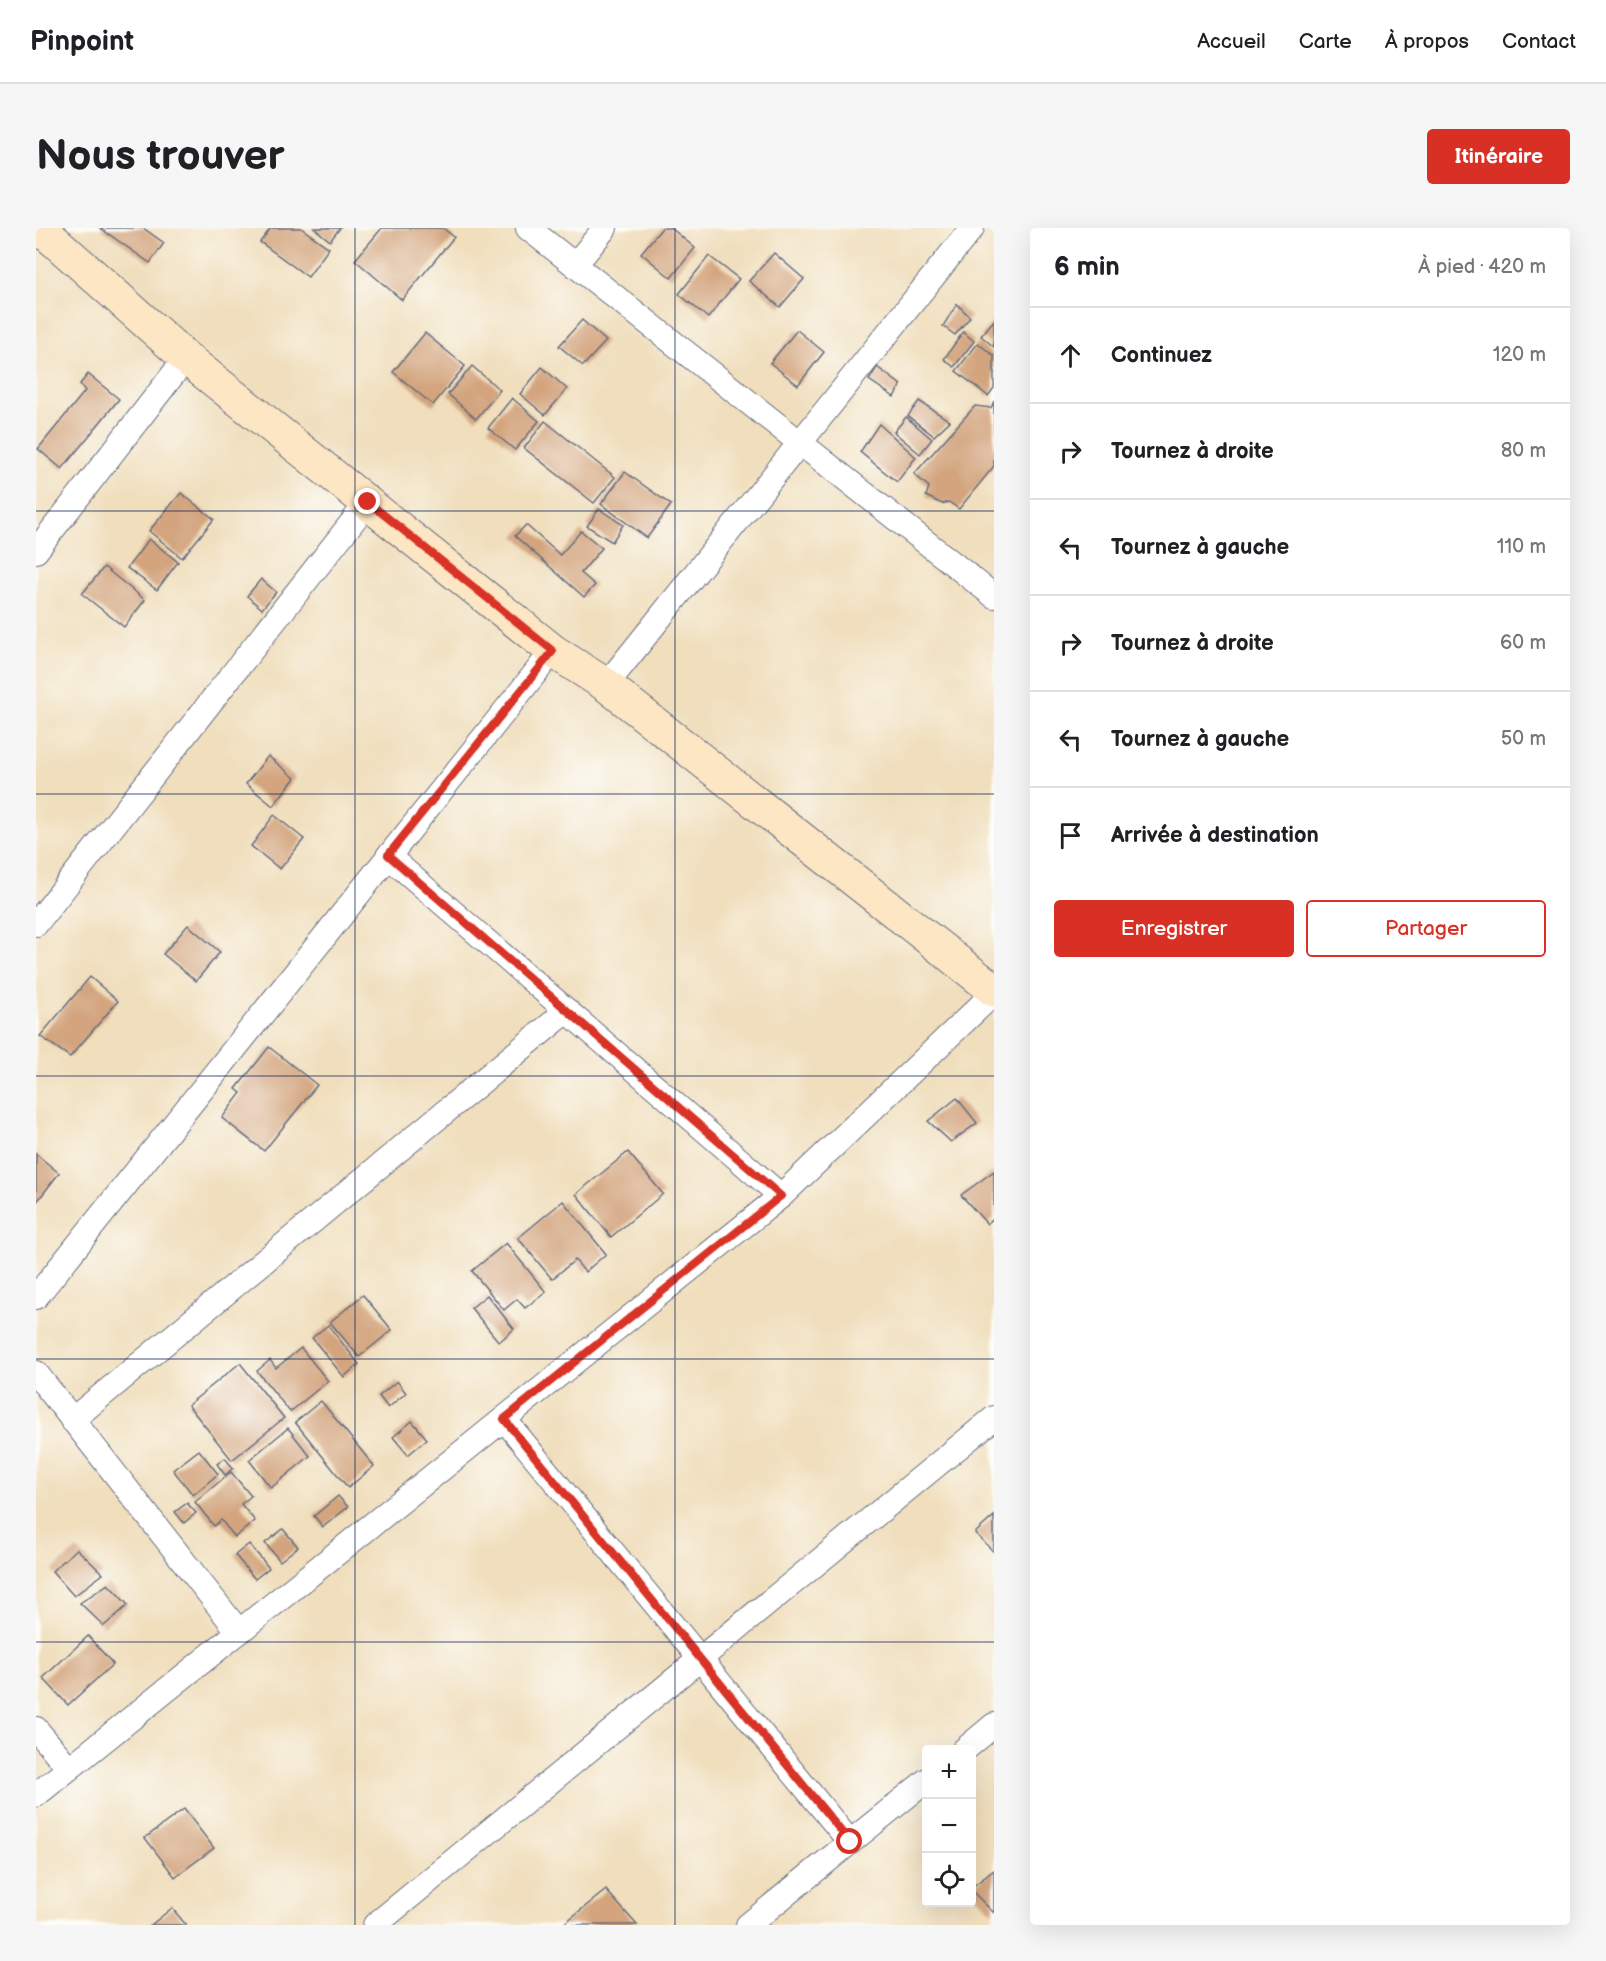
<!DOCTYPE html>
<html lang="fr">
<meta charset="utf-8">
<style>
body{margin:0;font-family:"Balsamiq Sans",sans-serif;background:#f6f6f6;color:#202124}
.controls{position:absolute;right:18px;bottom:18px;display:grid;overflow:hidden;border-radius:6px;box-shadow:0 6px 24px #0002}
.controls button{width:54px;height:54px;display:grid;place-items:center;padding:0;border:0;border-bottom:2px solid #e0e0e0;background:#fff;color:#202124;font:30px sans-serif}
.stop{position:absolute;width:18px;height:18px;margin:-14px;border:4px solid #d93025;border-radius:50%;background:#fff}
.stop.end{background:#d93025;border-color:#fff;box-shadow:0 2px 6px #0008}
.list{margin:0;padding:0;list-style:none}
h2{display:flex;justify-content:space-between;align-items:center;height:78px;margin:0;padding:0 24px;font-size:26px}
h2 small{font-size:20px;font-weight:400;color:#757577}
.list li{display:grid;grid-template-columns:39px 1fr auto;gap:18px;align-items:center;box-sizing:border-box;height:96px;padding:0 24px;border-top:2px solid #e0e0e0}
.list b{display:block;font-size:22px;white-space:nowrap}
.list em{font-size:20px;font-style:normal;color:#757577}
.actions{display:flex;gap:12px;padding:18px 24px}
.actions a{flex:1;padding:14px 0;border:2px solid #d93025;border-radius:6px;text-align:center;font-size:21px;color:#d93025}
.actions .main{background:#d93025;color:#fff}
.icon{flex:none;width:33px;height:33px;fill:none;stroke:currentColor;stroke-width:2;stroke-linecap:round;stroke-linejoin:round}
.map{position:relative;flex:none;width:958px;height:1697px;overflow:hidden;border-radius:6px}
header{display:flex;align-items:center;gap:36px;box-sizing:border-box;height:84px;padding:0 30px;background:#fff;border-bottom:2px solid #e0e0e0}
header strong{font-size:28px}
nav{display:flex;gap:33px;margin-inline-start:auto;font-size:21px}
.intro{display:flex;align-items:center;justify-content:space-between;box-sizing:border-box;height:144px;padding:0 36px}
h1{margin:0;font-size:42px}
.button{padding:15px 27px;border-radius:6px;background:#d93025;color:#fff;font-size:21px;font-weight:700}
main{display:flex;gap:36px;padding:0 36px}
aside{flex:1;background:#fff;border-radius:6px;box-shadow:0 6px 24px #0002}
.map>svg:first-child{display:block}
.building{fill:#d3a47e}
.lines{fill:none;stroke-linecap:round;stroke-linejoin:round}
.street-casing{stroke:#666c7f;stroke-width:26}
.secondary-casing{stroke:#666c7f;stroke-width:35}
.street{stroke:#fff;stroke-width:24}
.secondary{stroke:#fce6c4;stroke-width:33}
.route{stroke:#d93025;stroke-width:8}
.grid{fill:none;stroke:#1b2f5e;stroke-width:1.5;stroke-opacity:0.55}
</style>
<header>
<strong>Pinpoint</strong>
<nav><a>Accueil</a><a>Carte</a><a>À propos</a><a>Contact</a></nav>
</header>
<div class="intro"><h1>Nous trouver</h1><a class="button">Itinéraire</a></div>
<main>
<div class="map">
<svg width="958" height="1697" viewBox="0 0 958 1697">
<rect width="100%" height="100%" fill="#fdfcf7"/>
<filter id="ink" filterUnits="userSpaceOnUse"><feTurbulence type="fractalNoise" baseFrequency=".0167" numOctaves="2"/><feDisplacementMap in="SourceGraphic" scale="12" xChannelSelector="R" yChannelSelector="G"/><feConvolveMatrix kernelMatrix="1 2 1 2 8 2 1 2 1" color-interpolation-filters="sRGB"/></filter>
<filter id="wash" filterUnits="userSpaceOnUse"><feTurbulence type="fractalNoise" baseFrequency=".008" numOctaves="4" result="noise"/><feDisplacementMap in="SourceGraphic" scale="24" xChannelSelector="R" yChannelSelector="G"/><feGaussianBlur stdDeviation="1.35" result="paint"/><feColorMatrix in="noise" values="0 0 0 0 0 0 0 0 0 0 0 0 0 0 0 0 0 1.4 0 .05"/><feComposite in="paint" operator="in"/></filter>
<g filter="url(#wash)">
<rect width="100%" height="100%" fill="#f0debc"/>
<g id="blocks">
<g class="building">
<polygon points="64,0 107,0 128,15 114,35"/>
<polygon points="235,0 265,0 293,20 272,49 224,14"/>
<polygon points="278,0 304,0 294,13"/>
<polygon points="346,0 407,0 418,9 366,72 319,32"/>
<polygon points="626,0 635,0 659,20 635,50 605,25"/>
<polygon points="738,25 768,51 744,79 713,53"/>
<polygon points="673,28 703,51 672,90 643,66"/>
<polygon points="921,76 934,89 919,107 907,98"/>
<polygon points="546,92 570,113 547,138 523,118"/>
<polygon points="958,92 958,119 945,108"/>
<polygon points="761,102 788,124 762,157 734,135"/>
<polygon points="927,104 938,113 918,139 908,131"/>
<polygon points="389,105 429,138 397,177 357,144"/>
<polygon points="942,115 958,128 958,160 952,168 920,143"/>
<polygon points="436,138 464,162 440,191 412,166"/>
<polygon points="506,139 531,161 509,187 484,166"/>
<polygon points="841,139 865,157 858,169 833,152"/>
<polygon points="52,146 83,171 26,241 2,221 49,163 44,156"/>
<polygon points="476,170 503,193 479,222 452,200"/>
<polygon points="883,173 914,193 898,208 872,188"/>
<polygon points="958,173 958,238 923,281 913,274 906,276 890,268 893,259 878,246 939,178 955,180"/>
<polygon points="870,189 896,211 884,226 858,204"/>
<polygon points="509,193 579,249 558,275 488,220"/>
<polygon points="843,196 880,229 861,254 824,224"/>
<polygon points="589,244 635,277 611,310 565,276"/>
<polygon points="145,265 178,291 146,330 113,303"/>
<polygon points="563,281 587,297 576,314 551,298"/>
<polygon points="490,297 524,327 545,303 566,320 545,345 559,357 548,369 479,308"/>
<polygon points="113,311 142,334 121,362 91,340"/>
<polygon points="68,339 109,372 88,399 46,366"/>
<polygon points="225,351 240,364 226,381 211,368"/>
<polygon points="232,528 259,550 237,578 210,556"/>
<polygon points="238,587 268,611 244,641 215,618"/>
<polygon points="152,697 184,724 160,753 127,726"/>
<polygon points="54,749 82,773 34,829 4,808"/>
<polygon points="233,819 281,857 228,923 186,890 205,865 200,861"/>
<polygon points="921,870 941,895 915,914 892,893"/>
<polygon points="592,924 627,966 575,1009 540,966"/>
<polygon points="0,926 23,945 0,975"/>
<polygon points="958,943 958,990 951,996 925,967"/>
<polygon points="527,973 570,1026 549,1044 539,1032 516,1051 482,1010"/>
<polygon points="470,1015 510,1064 489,1080 481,1071 468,1082 436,1043"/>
<polygon points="327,1067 356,1102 323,1129 294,1094"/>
<polygon points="451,1067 478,1101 463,1114 435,1080"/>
<polygon points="292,1097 323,1136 308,1149 276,1110"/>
<polygon points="265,1120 292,1153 254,1184 221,1143 234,1132 240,1140"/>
<polygon points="204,1135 248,1190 196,1232 152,1177"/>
<polygon points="361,1153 370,1165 352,1180 343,1168"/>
<polygon points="285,1173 338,1238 312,1260 259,1194"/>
<polygon points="376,1193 391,1211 372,1227 357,1209"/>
<polygon points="252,1200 274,1228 235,1260 213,1232"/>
<polygon points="163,1222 182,1246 157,1267 137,1242"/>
<polygon points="189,1230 197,1240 189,1247 181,1236"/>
<polygon points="195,1244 215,1268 205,1276 219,1293 199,1309 185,1292 178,1298 159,1274"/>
<polygon points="302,1268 312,1279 287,1299 278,1288"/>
<polygon points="151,1275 160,1285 148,1295 139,1284"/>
<polygon points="958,1288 958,1324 939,1305"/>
<polygon points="247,1301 262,1319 244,1333 229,1315"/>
<polygon points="213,1316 233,1340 219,1351 199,1327"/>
<polygon points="41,1321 67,1346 38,1368 16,1343"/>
<polygon points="72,1356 92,1377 68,1398 44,1375"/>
<polygon points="52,1408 77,1436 32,1477 7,1450"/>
<polygon points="148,1581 178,1620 139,1649 109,1610"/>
<polygon points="958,1642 958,1685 936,1663 936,1659"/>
<polygon points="570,1662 601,1697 526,1697"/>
<polygon points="136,1680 150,1697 115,1697"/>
</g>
</g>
</g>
<g filter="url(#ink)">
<use href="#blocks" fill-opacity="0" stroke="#666c7f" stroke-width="1.5"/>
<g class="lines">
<g class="street-casing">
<g id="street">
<polyline points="492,0 958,368"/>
<polyline points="539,37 569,0"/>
<polyline points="0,323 150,130"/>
<polyline points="570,457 936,0"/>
<polyline points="352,628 745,968"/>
<polyline points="0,696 332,274"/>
<polyline points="0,1069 517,423"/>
<polyline points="0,1145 203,1404"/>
<polyline points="468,1191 814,1614"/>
<polyline points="36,1192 531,783"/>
<polyline points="0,1501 33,1540"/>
<polyline points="928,1522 958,1497"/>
<polyline points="0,1567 745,968 958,765"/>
<polyline points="339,1697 958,1190"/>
<polyline points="712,1697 891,1552"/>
</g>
</g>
<g class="secondary-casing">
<polyline id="secondary" points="4,0 150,130 517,423 570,457 958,762"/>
</g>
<use href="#street" class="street"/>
<use href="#secondary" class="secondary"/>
</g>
</g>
<g class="lines" filter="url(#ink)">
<polyline class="route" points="332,274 517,423 352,627 745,968 468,1191 814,1614"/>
</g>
<path class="grid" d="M319,0v1697M639,0v1697M0,283h958M0,566h958M0,848h958M0,1131h958M0,1414h958"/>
</svg>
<div class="controls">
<button>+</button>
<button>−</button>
<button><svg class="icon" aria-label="locate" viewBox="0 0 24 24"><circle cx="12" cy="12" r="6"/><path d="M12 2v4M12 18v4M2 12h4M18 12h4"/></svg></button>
</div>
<div class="stop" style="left:814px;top:1614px"></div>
<div class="stop end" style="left:332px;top:274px"></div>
</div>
<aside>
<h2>6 min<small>À pied · 420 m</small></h2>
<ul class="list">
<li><svg class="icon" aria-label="ahead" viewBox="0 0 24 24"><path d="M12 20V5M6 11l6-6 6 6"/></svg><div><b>Continuez</b></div><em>120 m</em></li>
<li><svg class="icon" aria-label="right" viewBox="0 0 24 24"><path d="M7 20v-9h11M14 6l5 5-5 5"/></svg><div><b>Tournez à droite</b></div><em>80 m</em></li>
<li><svg class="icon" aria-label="left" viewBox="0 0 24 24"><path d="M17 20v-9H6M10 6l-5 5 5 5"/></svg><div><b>Tournez à gauche</b></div><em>110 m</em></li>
<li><svg class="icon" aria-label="right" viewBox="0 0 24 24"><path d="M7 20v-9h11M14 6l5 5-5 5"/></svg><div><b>Tournez à droite</b></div><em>60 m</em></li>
<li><svg class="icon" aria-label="left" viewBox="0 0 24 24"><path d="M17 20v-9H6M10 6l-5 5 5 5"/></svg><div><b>Tournez à gauche</b></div><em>50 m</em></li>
<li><svg class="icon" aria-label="arrive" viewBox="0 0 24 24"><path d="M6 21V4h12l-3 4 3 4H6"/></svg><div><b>Arrivée à destination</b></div></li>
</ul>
<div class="actions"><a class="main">Enregistrer</a><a>Partager</a></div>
</aside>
</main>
